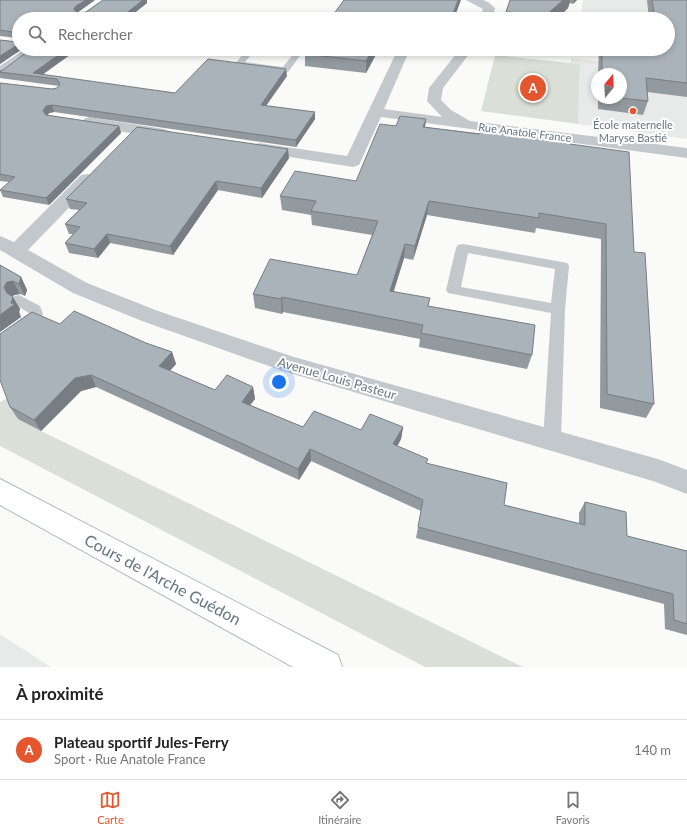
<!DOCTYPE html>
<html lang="fr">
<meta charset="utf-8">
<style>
body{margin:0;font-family:Lato,sans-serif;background:#f6f6f6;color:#222}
.compass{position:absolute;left:591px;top:68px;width:36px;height:36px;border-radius:50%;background:#fff;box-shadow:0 2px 6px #0003;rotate:18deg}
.you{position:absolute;left:279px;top:382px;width:14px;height:14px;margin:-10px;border:3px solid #fff;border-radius:50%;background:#1a73e8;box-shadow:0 0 0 6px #1a73e833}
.badge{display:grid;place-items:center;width:26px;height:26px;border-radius:50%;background:#e4572e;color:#fff;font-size:13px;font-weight:700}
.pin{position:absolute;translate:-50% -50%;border:2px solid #fff;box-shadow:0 1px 4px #0006}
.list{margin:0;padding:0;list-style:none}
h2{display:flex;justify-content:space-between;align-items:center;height:52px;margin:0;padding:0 16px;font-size:17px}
h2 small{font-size:13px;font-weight:400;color:#767676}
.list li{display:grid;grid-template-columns:26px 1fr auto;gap:12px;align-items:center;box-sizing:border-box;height:60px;padding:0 16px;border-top:1px solid #e0e0e0}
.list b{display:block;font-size:15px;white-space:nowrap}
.list p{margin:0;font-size:13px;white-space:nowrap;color:#767676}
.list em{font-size:13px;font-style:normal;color:#767676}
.icon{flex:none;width:22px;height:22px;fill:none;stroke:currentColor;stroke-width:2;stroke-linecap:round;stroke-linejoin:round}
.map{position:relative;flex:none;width:687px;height:667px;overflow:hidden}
.search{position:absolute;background:#fff;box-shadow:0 2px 6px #0003;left:12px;right:12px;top:12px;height:44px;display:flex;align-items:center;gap:10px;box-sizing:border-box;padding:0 14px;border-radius:22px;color:#767676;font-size:15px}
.sheet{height:112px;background:#fff}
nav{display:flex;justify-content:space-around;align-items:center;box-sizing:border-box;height:56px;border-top:1px solid #e0e0e0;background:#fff;font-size:11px;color:#767676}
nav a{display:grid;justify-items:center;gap:2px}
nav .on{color:#e4572e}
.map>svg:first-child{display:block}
.built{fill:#e8e9e9;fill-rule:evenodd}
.green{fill:#dadfd7}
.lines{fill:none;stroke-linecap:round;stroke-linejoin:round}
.secondary-casing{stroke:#b3babf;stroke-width:2}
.service{fill:#c3c8cc;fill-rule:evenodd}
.minor{fill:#c3c8cc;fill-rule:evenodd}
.secondary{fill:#fff;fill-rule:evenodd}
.wall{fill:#929a9f}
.shaded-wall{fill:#777d82}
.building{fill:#aab3b9;stroke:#777d82}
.poi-dot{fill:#e4572e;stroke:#fff;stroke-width:1.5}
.labels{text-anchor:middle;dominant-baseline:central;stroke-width:4;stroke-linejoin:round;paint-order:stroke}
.far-poi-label{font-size:11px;fill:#657683;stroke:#fff}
.far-street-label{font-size:11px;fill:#657683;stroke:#fff}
.street-label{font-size:13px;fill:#657683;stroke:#fff}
.near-street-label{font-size:16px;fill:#657683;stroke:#fff}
</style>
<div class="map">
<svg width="687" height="667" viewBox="0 0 687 667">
<rect width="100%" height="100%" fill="#fafaf8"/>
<g class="built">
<path d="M583,0h104v139l-109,-15 2,-59 -9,-2v-5l60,7 37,-16v-30h-87zM597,74h24v24h-24z"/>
<polygon points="0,634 46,664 51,667 0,667"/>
</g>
<g class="green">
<polygon points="495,55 580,64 578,124 481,111"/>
<polygon points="8,398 18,419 41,431 523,667 425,667 0,446 0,402"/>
</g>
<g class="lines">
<g class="secondary-casing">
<polygon id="secondary" points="0,479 338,655 342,667 293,667 0,505"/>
</g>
<g class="service">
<polygon points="247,49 256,49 245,62 283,67 297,49 305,49 288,72 285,73 236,66 235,64"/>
<path d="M463,244l99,18 5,1 2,3 -4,43 -4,131 -3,5 -6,2 -6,-2 -3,-5 8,-127 -103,-20 -2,-3 10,-42 2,-3zM468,253l87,16 -4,34 -90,-16z"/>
<polygon points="19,295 40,306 43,314 37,323 5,346 0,348 0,334 29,313 14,304 12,300 14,296"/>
</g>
<g class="minor">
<polygon points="466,0 483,0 488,2 495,8 492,19 480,19 483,9"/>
<polygon points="25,49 39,49 5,75 0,76 0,66"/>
<polygon points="398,49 410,49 384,109 442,117 427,101 429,88 460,49 473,49 443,88 441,100 451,110 470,121 687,148 687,158 381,117 359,165 353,167 253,151 251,148 253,145 259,143 347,156"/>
<polygon points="89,117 164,129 169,131 172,134 169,137 164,139 84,125 81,122 84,119"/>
<polygon points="87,174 93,175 95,179 93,183 28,250 87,283 158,311 294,357 658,459 687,470 687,494 656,482 283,371 142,321 73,293 0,250 0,236 14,242 81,175"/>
</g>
<use href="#secondary" class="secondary"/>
</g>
<g class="wall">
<polygon points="0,0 95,0 77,13 86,12 103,0 147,0 147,3 127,19 19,19 19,49 22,49 0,64 0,40 17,42 17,38 0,36"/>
<polygon points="510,0 577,0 573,4 570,3 568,8 557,19 505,19 506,12"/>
<polygon points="647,0 687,0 687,97 647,92 648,101 643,115 598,109 598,98 621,98 621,74 598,74 599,49 668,49 668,19 649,19"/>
<polygon points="78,49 42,75 175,93 287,76 266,106 315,112 315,119 296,147 54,112 49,113 47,115 119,126 121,133 49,205 3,197 0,190 9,182 0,181 0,83 52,89 57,88 59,86 0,78 0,72 3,70"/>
<polygon points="379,49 366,73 305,66 305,54"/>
<polygon points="426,119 425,127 570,144 634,252 654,404 646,418 600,408 601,239 536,228 535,233 427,215 413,260 404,258 394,291 429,306 532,355 527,369 419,347 420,339 283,312 282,314 255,308 253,294 357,275 372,235 312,225 311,215 282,210 280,196 356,181 396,126"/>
<polygon points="289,158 262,198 218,190 173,255 110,243 98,258 69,253 65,243 73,234 69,234 65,224 79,210 70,209 66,199"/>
<polygon points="0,265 21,277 27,290 25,296 20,294 14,295 12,296 20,309 19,312 21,317 0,332"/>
<polygon points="60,324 146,343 172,352 176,364 170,371 215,390 253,387 255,399 250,405 303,427 361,430 403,427 401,439 397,446 427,464 504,505 579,524 579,513 585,502 627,536 687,551 687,635 665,629 664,604 416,538 421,511 311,461 299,480 96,387 81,391 41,431 18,419 10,407"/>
</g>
<g class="shaded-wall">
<polygon points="86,0 95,0 78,12 76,15 74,9 76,6"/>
<polygon points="143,0 147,0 147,3 127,19 119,19"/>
<polygon points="458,0 461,0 454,19 451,19"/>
<polygon points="563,0 570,0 568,8 557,19 542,19"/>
<polygon points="574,0 577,0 573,4"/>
<polygon points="19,44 19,49 22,49 0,64 0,56"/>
<polygon points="67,49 78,49 39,77 33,73"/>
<polygon points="373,49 379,49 366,73 366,61"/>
<polygon points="286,69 287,76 262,111 261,105"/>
<polygon points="52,105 54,112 49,113 46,118 43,111 46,106"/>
<polygon points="315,112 315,119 296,147 296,140"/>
<polygon points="426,119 424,133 423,127"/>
<polygon points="119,126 121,133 49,205 46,198"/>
<polygon points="288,149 289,158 262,198 261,188"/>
<polygon points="216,181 218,190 173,255 170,246"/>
<polygon points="429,201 427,215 413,260 415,246"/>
<polygon points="107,234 110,243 98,258 94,249"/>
<polygon points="405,244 404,258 389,305 390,291"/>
<polygon points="21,277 27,290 25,296 19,284"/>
<polygon points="13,281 20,294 14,295 11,299 13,297 20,309 19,312 21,317 0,332 0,315 7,293 4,287 7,282"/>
<polygon points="282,297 283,312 282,314 281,299"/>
<polygon points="172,352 176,364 163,378 159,366"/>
<polygon points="91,375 96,387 81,391 41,431 34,420 75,378"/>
<polygon points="253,387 255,399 244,413 242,402"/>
<polygon points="403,427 401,439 392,456 393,444"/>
<polygon points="310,449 311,461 299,480 298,469"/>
</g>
<g class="building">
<polygon points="0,0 86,0 76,6 74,9 77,13 86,12 103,0 143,0 119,19 19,19 19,44 0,56 0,40 17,42 18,33 0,30"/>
<polygon points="344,0 458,0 451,19 330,19"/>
<polygon points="510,0 563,0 542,19 535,19 522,13 506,12"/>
<polygon points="652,0 687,0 687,83 646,78 648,101 621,98 621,74 602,74 602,49 668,49 668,19 655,19"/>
<polygon points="31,49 67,49 33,73 175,93 208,59 286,69 261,105 315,112 296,140 52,105 46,106 43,111 46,115 119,126 46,198 0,190 15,177 0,174 0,83 52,89 57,88 60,84 57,79 0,72 0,71 3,70"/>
<polygon points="308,49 373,49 366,61 305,54"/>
<polygon points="400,116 426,119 423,127 479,134 480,130 571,142 570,144 629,152 634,252 645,253 654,404 607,394 606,224 539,213 539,218 429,201 415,246 405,244 390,291 430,298 428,306 535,325 532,355 421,333 423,325 282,297 281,299 253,294 270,259 357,275 378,221 311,211 316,201 280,196 295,171 356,181 380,124 396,126"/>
<polygon points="137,127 288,149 261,188 216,181 170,246 107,234 94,249 65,243 80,227 65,224 87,203 66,199"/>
<polygon points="0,265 21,277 19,284 13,281 7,282 4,287 7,293 13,297 11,303 15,304 0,315"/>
<polygon points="74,311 146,343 172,352 159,366 215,390 227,375 253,387 242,402 303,427 314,411 361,430 370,414 403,427 393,444 428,459 426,463 507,483 504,505 585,525 585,502 626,512 627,536 687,551 687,624 674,620 673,594 418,527 423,500 310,449 298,469 91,375 75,378 34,420 10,407 0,380 0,334 32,312 60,324"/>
</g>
<circle class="poi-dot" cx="633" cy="111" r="4"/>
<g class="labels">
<g class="far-poi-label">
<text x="633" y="124">École maternelle<tspan x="633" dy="13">Maryse Bastié</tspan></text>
</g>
<g class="far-street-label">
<text transform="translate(525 132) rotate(7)">Rue Anatole France</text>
</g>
<g class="street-label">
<text transform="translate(337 378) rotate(16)">Avenue Louis Pasteur</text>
</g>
<g class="near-street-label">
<text transform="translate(163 579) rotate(28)">Cours de l'Arche Guédon</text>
</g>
</g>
</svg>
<svg class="compass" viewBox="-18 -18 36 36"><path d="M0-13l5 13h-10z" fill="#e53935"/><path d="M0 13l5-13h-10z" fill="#767676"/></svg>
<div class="you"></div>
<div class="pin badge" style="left:533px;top:88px">A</div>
<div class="search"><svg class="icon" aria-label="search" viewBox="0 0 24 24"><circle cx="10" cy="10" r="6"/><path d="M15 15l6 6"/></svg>Rechercher</div>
</div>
<section class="sheet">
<h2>À proximité<small></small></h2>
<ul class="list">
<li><span class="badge">A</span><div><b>Plateau sportif Jules-Ferry</b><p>Sport · Rue Anatole France</p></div><em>140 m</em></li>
</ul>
</section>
<nav>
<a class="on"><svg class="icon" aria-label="map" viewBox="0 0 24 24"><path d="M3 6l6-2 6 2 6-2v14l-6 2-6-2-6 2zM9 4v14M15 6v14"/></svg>Carte</a>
<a><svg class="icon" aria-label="directions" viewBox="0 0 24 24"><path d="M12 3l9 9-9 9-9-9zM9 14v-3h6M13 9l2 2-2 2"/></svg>Itinéraire</a>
<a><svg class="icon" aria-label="saved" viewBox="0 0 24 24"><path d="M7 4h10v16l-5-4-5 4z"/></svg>Favoris</a>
</nav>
